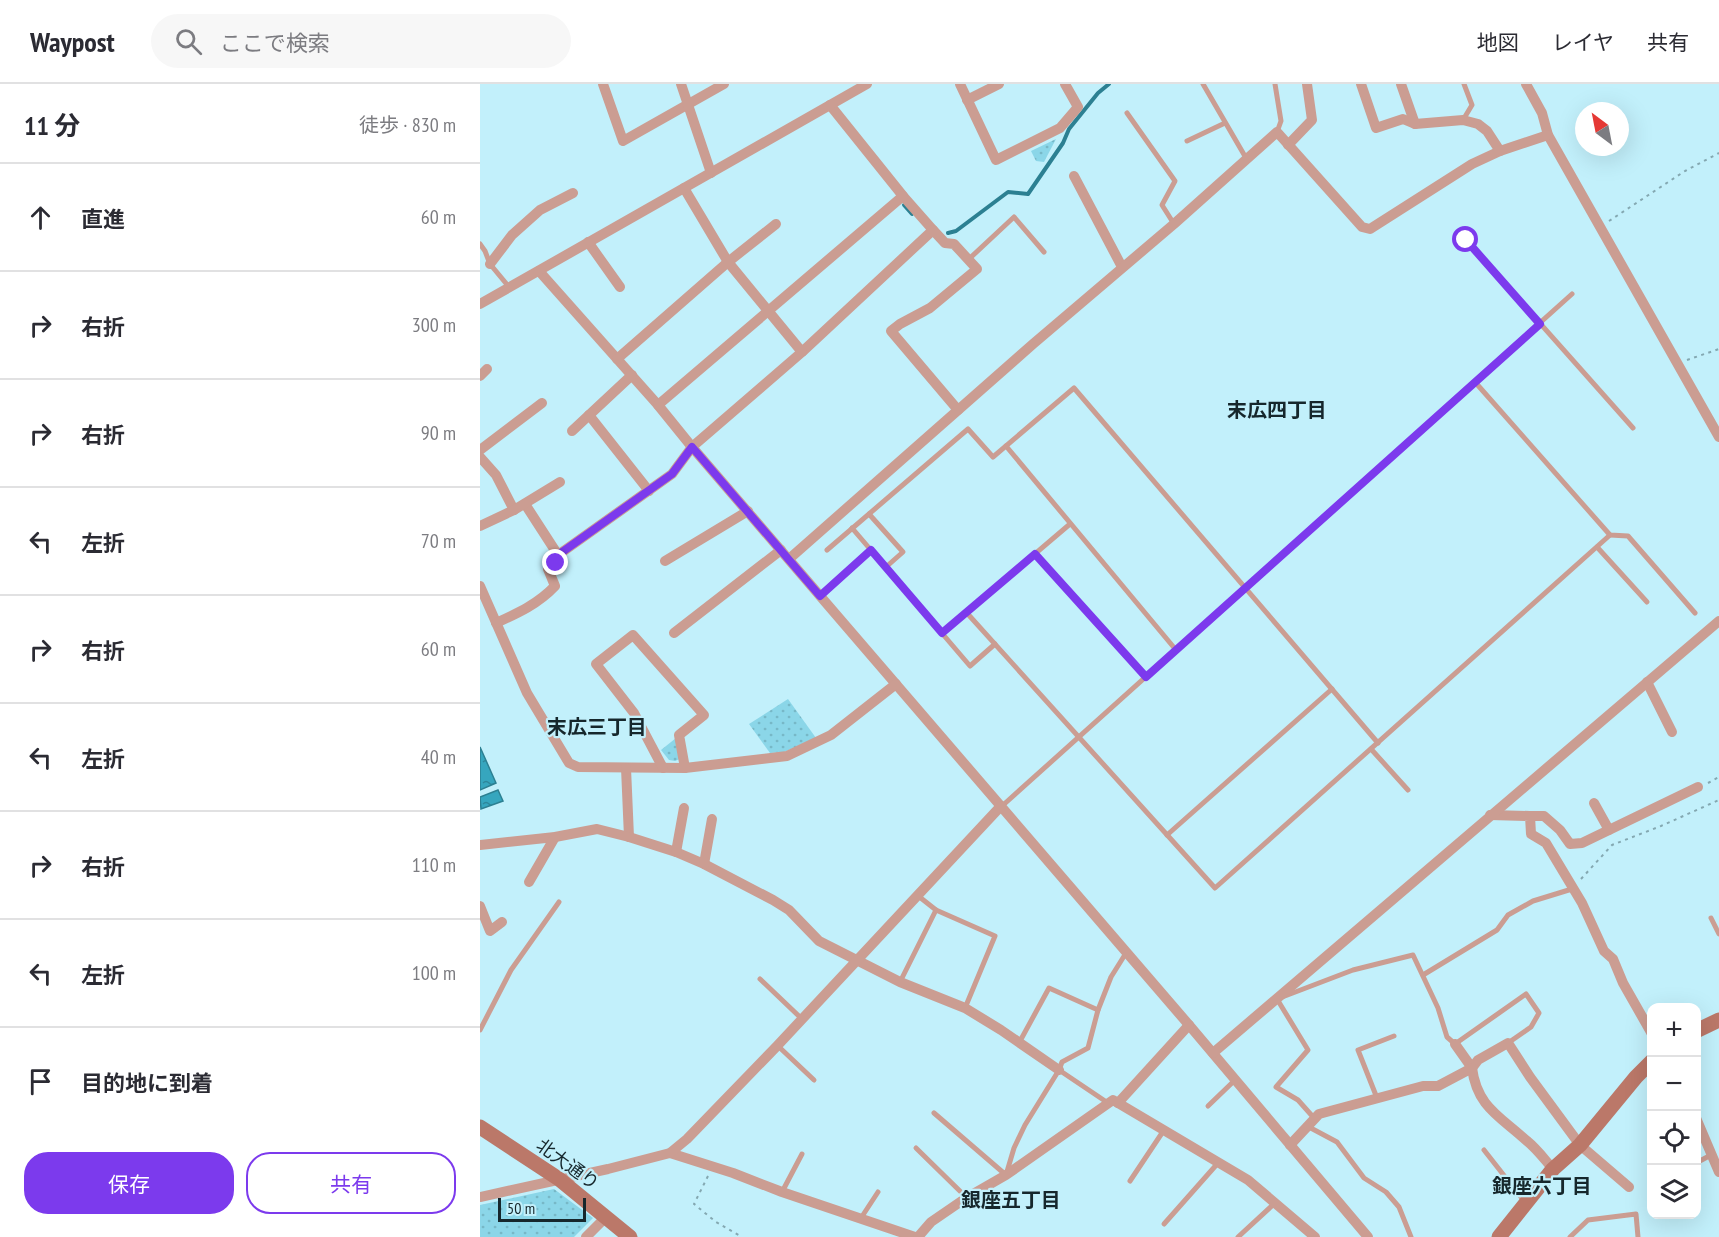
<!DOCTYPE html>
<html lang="ja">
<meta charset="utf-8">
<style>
body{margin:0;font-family:"PT Sans Narrow","Noto Sans JP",sans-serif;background:#f7f7f7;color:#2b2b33}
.controls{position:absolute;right:18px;bottom:18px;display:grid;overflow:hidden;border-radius:12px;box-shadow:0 6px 24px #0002}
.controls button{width:54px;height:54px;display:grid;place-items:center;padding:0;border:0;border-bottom:2px solid #e1e1e2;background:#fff;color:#2b2b33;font:30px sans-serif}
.compass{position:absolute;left:1095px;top:18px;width:54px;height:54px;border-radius:50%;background:#fff;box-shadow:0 6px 24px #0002;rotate:328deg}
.scale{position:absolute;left:18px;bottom:15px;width:88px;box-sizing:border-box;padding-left:6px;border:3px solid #16272c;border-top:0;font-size:16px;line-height:21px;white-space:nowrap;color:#16272c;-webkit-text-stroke:4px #c2f0fb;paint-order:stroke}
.stop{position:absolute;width:18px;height:18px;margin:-14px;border:4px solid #7c3aed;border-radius:50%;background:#fff}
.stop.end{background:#7c3aed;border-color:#fff;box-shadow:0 2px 6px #0008}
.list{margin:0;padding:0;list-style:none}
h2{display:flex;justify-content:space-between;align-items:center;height:78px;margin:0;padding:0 24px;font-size:26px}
h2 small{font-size:20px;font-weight:400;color:#7c7c81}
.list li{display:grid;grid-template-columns:39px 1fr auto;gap:18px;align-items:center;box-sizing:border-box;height:108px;padding:0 24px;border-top:2px solid #e1e1e2}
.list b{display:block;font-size:22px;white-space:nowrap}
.list em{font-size:20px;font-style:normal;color:#7c7c81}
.actions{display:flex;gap:12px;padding:18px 24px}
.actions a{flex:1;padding:14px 0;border:2px solid #7c3aed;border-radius:24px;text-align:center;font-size:21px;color:#7c3aed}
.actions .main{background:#7c3aed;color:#fff}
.icon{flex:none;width:33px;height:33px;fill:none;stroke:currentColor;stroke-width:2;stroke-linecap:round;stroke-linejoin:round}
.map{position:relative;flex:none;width:1239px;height:1153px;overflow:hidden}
header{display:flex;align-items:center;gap:36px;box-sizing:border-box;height:84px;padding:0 30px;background:#fff;border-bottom:2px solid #e1e1e2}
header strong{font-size:28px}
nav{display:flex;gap:33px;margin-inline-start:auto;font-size:21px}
.search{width:420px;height:54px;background:#f7f7f7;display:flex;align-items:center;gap:15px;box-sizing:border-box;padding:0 21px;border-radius:33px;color:#7c7c81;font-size:22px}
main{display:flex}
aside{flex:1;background:#fff}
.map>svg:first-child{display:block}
.park{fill:url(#park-dots)}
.water{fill:url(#water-ripples);stroke:#2c8092;stroke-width:1.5}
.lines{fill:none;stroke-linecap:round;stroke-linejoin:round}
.stream{stroke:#2c8092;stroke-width:4}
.path{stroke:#84a8b1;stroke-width:2;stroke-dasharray:3 4.5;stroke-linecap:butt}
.lane{stroke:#cb9d92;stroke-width:5}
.street{stroke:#cb9d92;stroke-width:10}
.secondary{stroke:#bb7869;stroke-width:15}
.route{stroke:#7c3aed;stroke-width:8}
.labels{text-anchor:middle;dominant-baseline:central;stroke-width:4.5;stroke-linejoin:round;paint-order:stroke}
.street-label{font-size:18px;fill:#16272c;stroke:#c2f0fb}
.neighbourhood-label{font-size:20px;font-weight:bold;fill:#16272c;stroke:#c2f0fb}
</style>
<header>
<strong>Waypost</strong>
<div class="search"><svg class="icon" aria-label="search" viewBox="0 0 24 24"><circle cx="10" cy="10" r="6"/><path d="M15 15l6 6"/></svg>ここで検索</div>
<nav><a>地図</a><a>レイヤ</a><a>共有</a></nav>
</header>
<main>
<aside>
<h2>11 分<small>徒歩 · 830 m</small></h2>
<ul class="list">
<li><svg class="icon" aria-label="ahead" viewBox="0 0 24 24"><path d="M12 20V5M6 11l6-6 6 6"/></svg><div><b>直進</b></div><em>60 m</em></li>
<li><svg class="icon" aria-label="right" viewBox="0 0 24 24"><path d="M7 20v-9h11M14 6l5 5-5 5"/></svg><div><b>右折</b></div><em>300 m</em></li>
<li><svg class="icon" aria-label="right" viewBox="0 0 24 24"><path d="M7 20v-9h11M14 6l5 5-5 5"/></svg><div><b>右折</b></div><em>90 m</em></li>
<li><svg class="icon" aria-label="left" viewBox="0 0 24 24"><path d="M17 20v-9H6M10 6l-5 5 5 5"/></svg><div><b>左折</b></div><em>70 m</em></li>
<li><svg class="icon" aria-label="right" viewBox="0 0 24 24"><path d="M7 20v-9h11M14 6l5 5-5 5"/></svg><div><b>右折</b></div><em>60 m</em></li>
<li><svg class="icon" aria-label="left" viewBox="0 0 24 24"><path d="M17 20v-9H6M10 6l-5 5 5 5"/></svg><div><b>左折</b></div><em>40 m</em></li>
<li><svg class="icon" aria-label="right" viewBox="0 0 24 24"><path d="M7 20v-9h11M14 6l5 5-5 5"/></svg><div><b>右折</b></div><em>110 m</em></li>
<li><svg class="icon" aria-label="left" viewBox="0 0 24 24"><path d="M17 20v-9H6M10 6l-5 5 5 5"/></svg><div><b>左折</b></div><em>100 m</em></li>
<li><svg class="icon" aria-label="arrive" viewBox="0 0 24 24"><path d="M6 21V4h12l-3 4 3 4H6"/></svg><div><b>目的地に到着</b></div></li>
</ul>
<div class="actions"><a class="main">保存</a><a>共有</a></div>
</aside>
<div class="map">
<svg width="1239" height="1153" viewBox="0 0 1239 1153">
<defs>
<pattern id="park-dots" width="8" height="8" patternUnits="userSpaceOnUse" patternTransform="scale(1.5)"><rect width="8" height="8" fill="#8bd6e8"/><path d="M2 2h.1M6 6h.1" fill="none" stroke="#77b8c7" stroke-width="1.8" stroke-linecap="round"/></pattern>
<pattern id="water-ripples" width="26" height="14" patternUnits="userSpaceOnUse" patternTransform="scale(1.5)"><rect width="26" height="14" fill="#36a6be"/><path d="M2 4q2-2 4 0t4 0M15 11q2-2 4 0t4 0" fill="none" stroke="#2d879b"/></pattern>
</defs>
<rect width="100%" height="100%" fill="#c2f0fb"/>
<g class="park">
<polygon points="576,55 564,78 556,77 551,67"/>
<polygon points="308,615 336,654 304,668 290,669 269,640"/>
<polygon points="196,654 200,675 195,677 189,676 181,666"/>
<polygon points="74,1105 113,1134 94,1153 0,1153 0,1121"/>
</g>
<g class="water">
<polygon points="0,663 16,699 0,706"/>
<polygon points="18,706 23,717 1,725 0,713"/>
</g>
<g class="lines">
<g class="stream">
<polyline points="424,121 432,130"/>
<polyline points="468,149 476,147 528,108 548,110 583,59 589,45 618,9 629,0"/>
</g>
<g class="path">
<polyline points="1129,137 1205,87 1239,69"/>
<polyline points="1207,276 1239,265"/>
<polyline points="1228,699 1239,693"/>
<polyline points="1101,795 1132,761 1181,742 1239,716"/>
<polyline points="228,1092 214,1120 236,1138 262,1153"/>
</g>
<g class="lane">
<polyline points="723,0 766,74"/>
<polyline points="795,0 801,37 797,48"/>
<polyline points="647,29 695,97 682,121 694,140"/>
<polyline points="983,36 992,21 984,0"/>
<polyline points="707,57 745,39"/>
<polyline points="986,156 1153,344"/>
<polyline points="0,160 5,167 10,180 29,203"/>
<polyline points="489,175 534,133 564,168"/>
<polyline points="995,298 1130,451 1148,452 1215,529"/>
<polyline points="526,362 696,566"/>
<polyline points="389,430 423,468 406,483"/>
<polyline points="372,444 490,582 515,560"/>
<polyline points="1117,463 1167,518"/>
<polyline points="347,466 488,345 513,373 594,304 898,659"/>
<polyline points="555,470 666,593"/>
<polyline points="341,512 391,466"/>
<polyline points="486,528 735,804 1130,451"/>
<polyline points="462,549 590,440"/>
<polyline points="891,665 928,706"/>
<polyline points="522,722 1092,210"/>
<polyline points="687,751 852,605"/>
<polyline points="437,811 456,826"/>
<polyline points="1231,834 1239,850"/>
<polyline points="943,891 1017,846 1028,831 1053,817 1092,805"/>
<polyline points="280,895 322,935"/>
<polyline points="420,898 456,826 515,852 485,924"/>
<polyline points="0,946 31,886 79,818"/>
<polyline points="539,959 569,904 618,926"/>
<polyline points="298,962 334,996"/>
<polyline points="579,986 628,1019"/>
<polyline points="897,1014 878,966 914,952"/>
<polyline points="728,1022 755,996"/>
<polyline points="454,1029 526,1091 534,1064 545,1041 579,986 582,978 608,964 618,926 631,893 646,869"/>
<polyline points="834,1034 818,1016 796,1003 828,966 797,915 873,886 933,871 958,924 967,953 975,960 1046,910 1059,929 1051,943 1028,959"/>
<polyline points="827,1042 857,1058 884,1094 906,1108 919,1123 931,1153"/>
<polyline points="436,1064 486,1113"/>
<polyline points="1004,1066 1044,1117"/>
<polyline points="1216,1079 1231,1071"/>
<polyline points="650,1097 684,1046"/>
<polyline points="1170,1105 1172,1104"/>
<polyline points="302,1108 322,1070"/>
<polyline points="381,1134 398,1108"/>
<polyline points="684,1140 738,1079"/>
<polyline points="758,1153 795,1119"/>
<polyline points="1090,1153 1108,1136 1156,1130 1158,1153"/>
</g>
<g class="street">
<polyline points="123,0 143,57 244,0"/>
<polyline points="201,0 231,89"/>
<polyline points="480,0 516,76 580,44 598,23 585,0"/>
<polyline points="881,0 896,44 923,35 935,40 983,36 998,40 1007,47 1020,67"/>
<polyline points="921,0 935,40"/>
<polyline points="1046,0 1062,29 1068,51 1239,353"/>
<polyline points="487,16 519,0"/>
<polyline points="808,61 832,36 827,0"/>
<polyline points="594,92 642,183"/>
<polyline points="204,104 248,178 322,268 453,146 423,112 350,21"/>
<polyline points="453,146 465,159 474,160 497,185 450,224 420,240 411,247 478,326"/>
<polyline points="108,158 140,203"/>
<polyline points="10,180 32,151 60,126 93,109"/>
<polyline points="59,187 178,321 212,363 709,941 888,1153"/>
<polyline points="0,220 387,0"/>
<polyline points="137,275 248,178 296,140"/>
<polyline points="0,292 7,285"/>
<polyline points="178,321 423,112"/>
<polyline points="109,331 169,407"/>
<polyline points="92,347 152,291"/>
<polyline points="0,366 62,319"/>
<polyline points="0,373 16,391 34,426"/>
<polyline points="45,420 78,471 192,390 212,363 322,268"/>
<polyline points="0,442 34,426 80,398"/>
<polyline points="309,475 553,260 694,140 797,48 882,143 890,145 992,80 1020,67 1068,51"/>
<polyline points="185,477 268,427"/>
<polyline points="0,502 47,609 89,679 98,683 205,684 307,672 351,651 416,600"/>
<path d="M16,539c22,-10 42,-19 59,-37l-7,-17 8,-6 2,-8"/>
<polyline points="194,549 301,466"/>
<polyline points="1167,598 1192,648"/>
<polyline points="146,684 149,753"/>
<polyline points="183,684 154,629 116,580 153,551 224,631 199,651 205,684"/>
<polyline points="1114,719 1129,746"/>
<polyline points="1010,731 1050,732 1051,750 1066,759 1102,819 1124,867 1133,875 1143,899 1172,950"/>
<polyline points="1050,732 1064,732 1080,746 1090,760 1102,759 1218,703"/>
<polyline points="0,761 75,753 117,745 149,753 196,768 224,780 293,816 309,826 339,857 420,898 485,924 521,946 579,986"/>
<polyline points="196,768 204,724"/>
<polyline points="224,780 232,735"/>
<polyline points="49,798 75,753"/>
<polyline points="0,822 10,847 22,838"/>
<polyline points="975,960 992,984 998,976 1028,959 1050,993 1100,1061 1149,1103"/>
<polyline points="733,969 1239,537"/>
<polyline points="638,1019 709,941"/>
<polyline points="1216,1034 1239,1088"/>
<path d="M810,1061l29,-31 104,-28h15l34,-18c5,39 28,48 55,73 10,8 18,19 26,28"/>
<polyline points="190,1069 253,1089 302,1108 435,1153"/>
<polyline points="0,1113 128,1085 190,1069 207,1055 297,962 521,722"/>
<polyline points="106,1153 126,1133"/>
<polyline points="438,1153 451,1138 486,1114 526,1091 633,1016 768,1096 835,1153"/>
</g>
<g class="secondary">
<polyline points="1216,947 1239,936"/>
<polyline points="0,1043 79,1095 150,1153"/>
<polyline points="1019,1153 1073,1085 1100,1061 1156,993 1172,977"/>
</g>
</g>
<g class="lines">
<polyline class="route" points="76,479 78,471 192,390 212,363 340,512 391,466 462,549 555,470 666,593 1060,240 986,156"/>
</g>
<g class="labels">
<g class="street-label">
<text transform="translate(88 1080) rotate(36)">北大通り</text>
</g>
<g class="neighbourhood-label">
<text x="797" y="326">末広四丁目</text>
<text x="117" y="643">末広三丁目</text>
<text x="1062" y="1102">銀座六丁目</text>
<text x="531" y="1116">銀座五丁目</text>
</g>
</g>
</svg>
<div class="controls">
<button>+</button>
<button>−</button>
<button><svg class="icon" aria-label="locate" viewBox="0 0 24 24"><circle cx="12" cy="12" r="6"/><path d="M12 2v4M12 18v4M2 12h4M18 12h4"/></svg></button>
<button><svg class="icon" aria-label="layers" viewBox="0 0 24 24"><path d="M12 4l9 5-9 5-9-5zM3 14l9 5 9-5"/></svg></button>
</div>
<svg class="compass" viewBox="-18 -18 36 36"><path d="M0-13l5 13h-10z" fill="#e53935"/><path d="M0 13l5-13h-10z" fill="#7c7c81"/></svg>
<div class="scale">50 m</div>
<div class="stop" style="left:986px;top:156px"></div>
<div class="stop end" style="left:76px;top:479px"></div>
</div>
</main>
